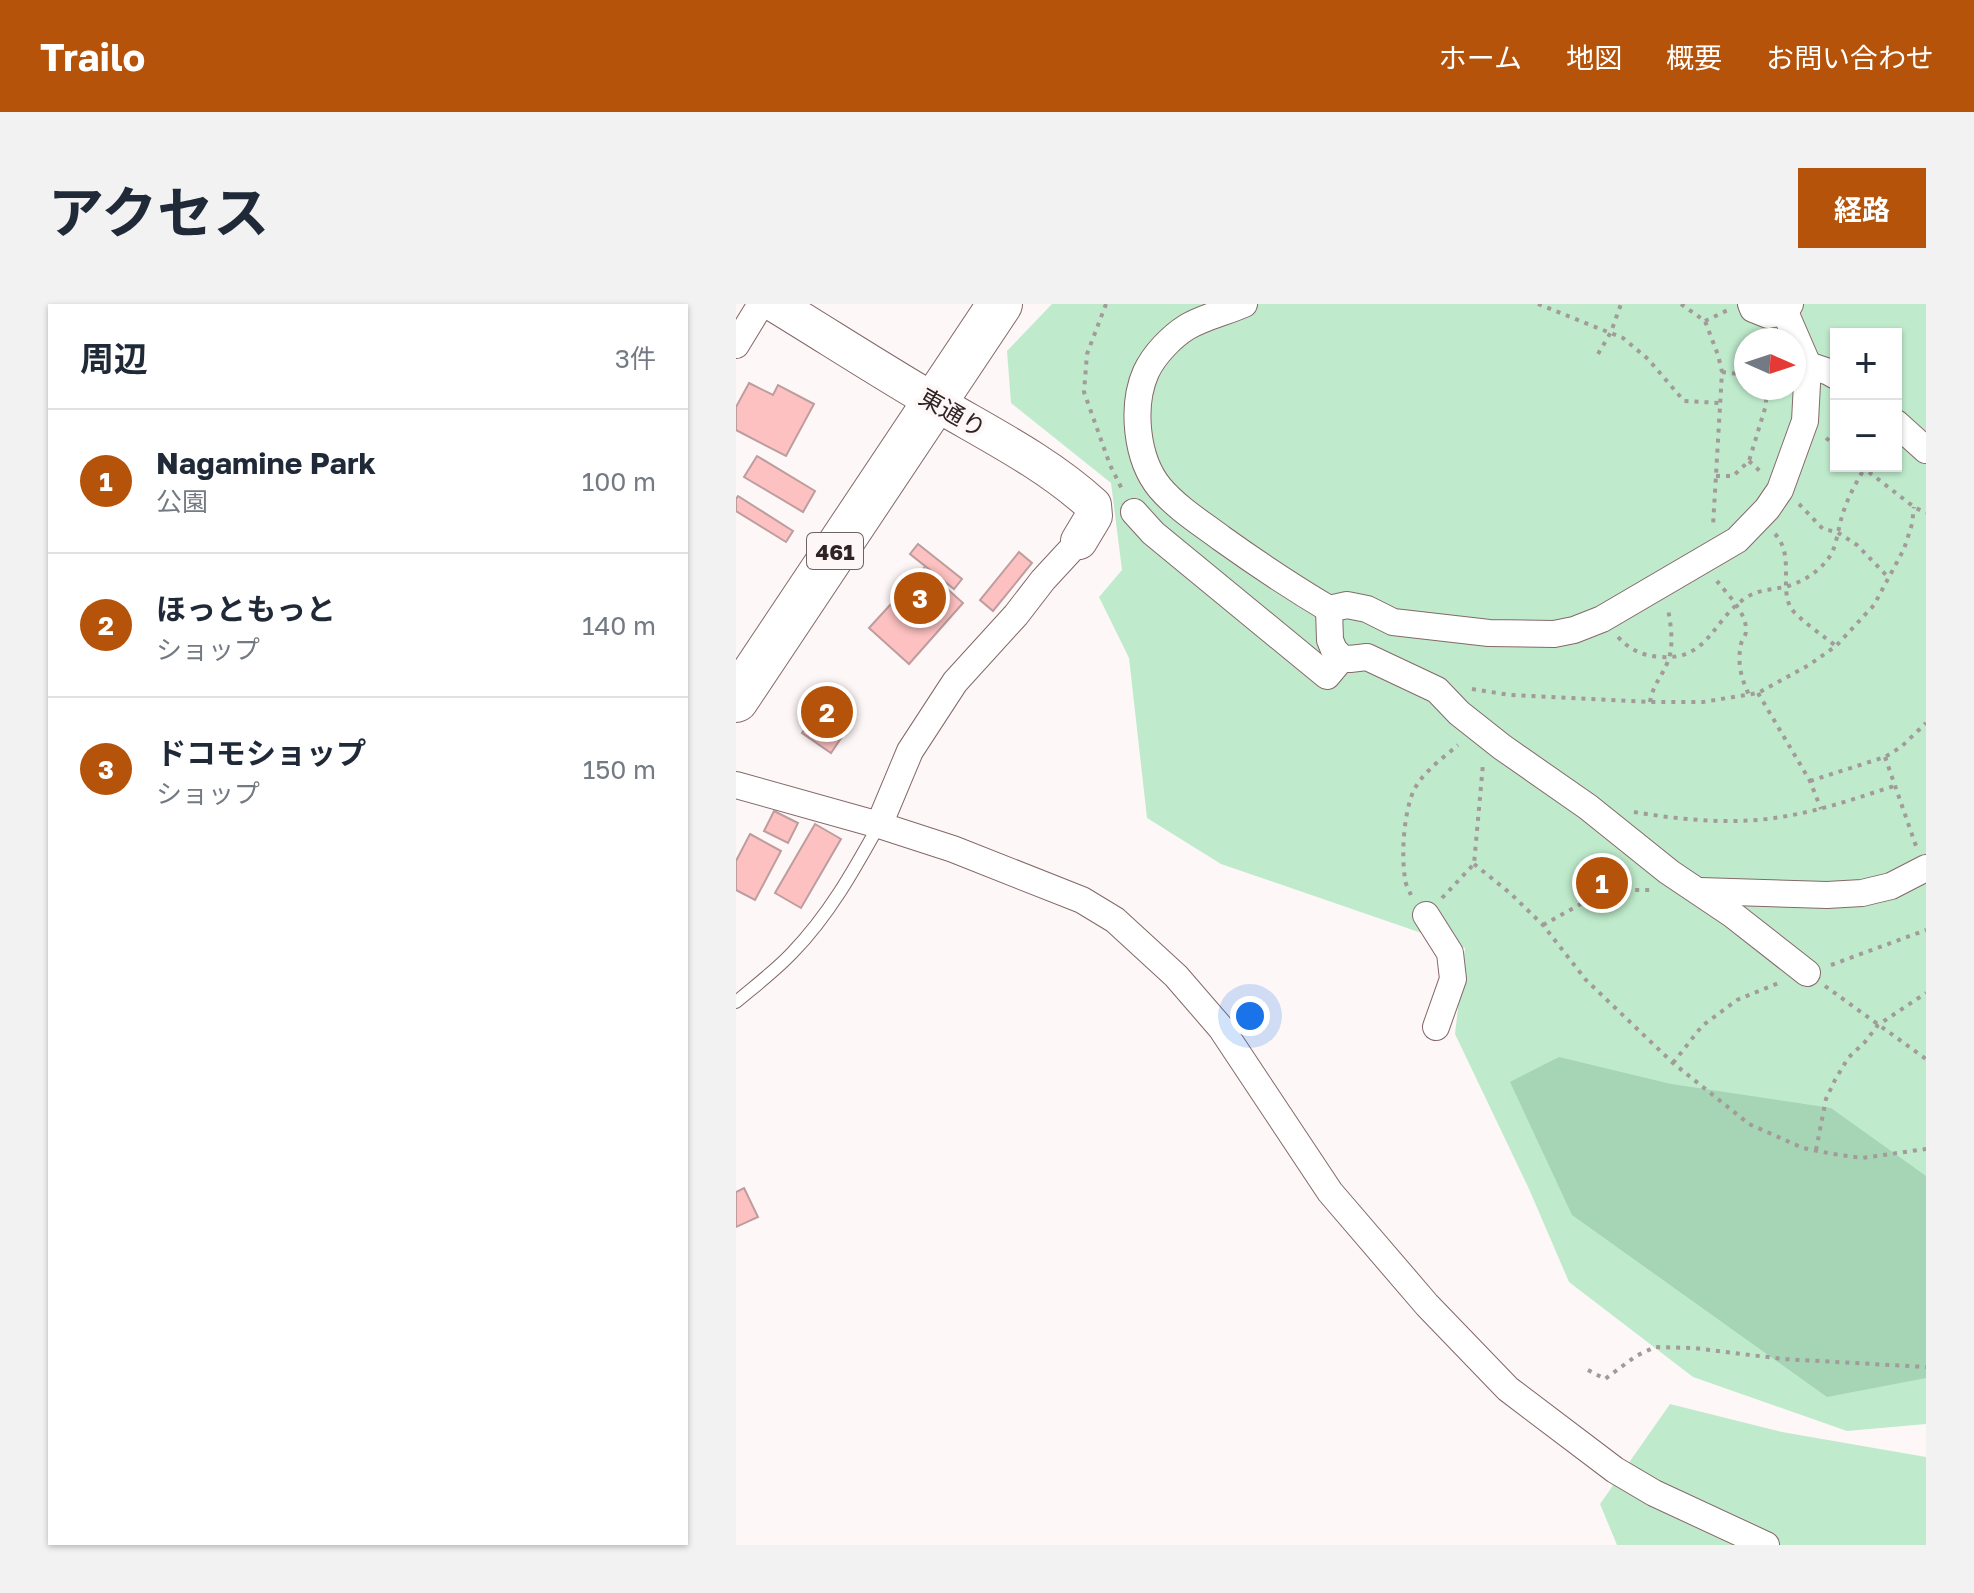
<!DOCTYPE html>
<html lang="ja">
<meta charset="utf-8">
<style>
body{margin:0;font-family:"Golos Text","Noto Sans JP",sans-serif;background:#f2f2f3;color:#1f2937}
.controls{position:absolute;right:24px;top:24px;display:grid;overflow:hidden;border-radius:0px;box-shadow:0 2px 6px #0004}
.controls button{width:72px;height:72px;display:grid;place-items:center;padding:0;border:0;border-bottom:2px solid #e0e1e3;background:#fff;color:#1f2937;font:40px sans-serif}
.compass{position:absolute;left:998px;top:24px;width:72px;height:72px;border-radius:50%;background:#fff;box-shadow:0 2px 6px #0004;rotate:93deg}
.you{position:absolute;left:514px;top:712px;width:28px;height:28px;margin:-20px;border:6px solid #fff;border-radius:50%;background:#1a73e8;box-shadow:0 0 0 12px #1a73e833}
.badge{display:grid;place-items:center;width:52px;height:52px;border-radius:50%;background:#b45309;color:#fff;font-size:26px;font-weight:700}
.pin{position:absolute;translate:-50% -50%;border:4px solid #fff;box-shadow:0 2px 8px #0006}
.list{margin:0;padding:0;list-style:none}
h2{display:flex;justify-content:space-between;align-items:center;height:104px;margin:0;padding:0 32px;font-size:34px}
h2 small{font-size:26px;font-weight:400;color:#747a83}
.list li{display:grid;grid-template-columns:52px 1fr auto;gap:24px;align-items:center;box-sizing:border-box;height:144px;padding:0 32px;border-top:2px solid #e0e1e3}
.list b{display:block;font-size:30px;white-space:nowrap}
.list p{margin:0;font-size:26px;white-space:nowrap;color:#747a83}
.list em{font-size:26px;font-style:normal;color:#747a83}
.map{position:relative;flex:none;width:1190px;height:1241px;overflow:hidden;border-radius:0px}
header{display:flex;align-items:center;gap:48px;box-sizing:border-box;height:112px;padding:0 40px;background:#b45309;color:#fff}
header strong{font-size:38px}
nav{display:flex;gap:44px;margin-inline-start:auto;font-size:28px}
.intro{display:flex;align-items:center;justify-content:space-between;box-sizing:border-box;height:192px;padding:0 48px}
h1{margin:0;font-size:56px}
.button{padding:20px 36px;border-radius:0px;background:#b45309;color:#fff;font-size:28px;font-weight:700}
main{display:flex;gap:48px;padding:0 48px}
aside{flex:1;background:#fff;border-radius:0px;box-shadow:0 2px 6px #0004}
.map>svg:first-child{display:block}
.green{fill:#bfebcc;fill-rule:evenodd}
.forest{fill:#a5d5b4}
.building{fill:#fdc1c1;stroke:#bd9d9d;stroke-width:2}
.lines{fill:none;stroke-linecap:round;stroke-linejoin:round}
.lane-casing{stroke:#856868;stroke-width:14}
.street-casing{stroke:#856868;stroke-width:28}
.secondary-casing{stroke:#856868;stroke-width:38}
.highway-casing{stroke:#856868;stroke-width:46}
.path{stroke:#a39a9a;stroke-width:4;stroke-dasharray:4 6;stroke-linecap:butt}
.lane{stroke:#fff;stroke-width:12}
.street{stroke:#fff;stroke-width:26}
.secondary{stroke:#fff;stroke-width:36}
.highway{stroke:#fff;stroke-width:44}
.labels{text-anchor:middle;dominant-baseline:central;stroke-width:8;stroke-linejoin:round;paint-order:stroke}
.shield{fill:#fef7f7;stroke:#6d6363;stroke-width:2}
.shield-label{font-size:22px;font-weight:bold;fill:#2f2323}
.street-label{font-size:24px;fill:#2f2323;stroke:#fef7f7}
</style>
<header>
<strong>Trailo</strong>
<nav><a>ホーム</a><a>地図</a><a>概要</a><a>お問い合わせ</a></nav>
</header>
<div class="intro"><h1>アクセス</h1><a class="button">経路</a></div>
<main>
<aside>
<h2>周辺<small>3件</small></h2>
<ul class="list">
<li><span class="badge">1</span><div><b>Nagamine Park</b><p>公園</p></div><em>100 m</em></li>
<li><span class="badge">2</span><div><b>ほっともっと</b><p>ショップ</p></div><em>140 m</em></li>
<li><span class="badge">3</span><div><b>ドコモショップ</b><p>ショップ</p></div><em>150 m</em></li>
</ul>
</aside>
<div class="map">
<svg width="1190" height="1241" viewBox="0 0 1190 1241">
<rect width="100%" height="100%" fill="#fef7f7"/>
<g class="green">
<path d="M316,0h874v1120l-79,7 -154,-54 -124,-95 -40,-93 -74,-155 10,-86 -244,-84 -74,-46 -18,-160 -30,-61 23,-27 -11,-87 -100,-80 -4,-52zM1100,30h60v132h-60zM1010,36h48v48h-48z"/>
<polygon points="934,1100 1046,1128 1190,1153 1190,1241 881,1241 864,1200"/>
</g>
<polygon class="forest" points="823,753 935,780 1095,804 1190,872 1190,1074 1091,1093 836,911 774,778"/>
<g class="building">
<polygon points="13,79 37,91 42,81 78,100 50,152 0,126 0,103"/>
<polygon points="21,152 79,187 67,208 8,173"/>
<polygon points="2,192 57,227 50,238 0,207 0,195"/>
<polygon points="182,240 226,275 218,285 174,250"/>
<polygon points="283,248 296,259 257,307 244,296"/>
<polygon points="188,264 227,299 173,360 133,324"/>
<polygon points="85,402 113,422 95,449 66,429"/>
<polygon points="38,507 62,519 52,539 28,527"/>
<polygon points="79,520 105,535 65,604 39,589"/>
<polygon points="14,530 45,547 19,596 0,586 0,557"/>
<polygon points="8,884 22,913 0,923 0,888"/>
</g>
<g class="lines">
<g class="lane-casing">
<path id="lane" d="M0,698c19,-16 39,-31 56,-49 37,-38 62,-83 87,-128"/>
</g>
<g class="street-casing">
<g id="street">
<path d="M508,0c-18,8 -40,13 -57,23 -16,10 -33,28 -41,45 -15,34 -10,87 14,116 17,20 41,35 61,50 35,25 71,49 108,71l18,-4 20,4 26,13 96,11 65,1 20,-4 28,-11 135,-79 30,-31 13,-19 25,-69 3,-56 -23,-53"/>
<polyline points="1015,0 1017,5 1032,11 1049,8 1054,0"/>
<polyline points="0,41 25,0"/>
<polyline points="1072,61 1093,68 1100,72"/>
<polyline points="1160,119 1190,146"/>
<polyline points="398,208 417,229 591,372 606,354"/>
<polyline points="593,305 594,336 598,346 606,354 614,355 631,353 701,386 723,409 766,443 852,503 933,568 997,611 1071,669"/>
<polyline points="0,481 143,521 217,545 346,596 379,616 440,672 485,724 594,888 691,1001 772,1085 879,1166 918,1189 1030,1241"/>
<polyline points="143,521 174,447 219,378 280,311 307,276 343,237"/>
<polyline points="964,587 1091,591 1126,589 1155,582 1190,564"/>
<polyline points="690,611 714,649 717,675 700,723"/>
</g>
</g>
<g class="secondary-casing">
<path id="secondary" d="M39,0c54,33 108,68 163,100 53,31 109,59 155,101l1,11 -15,25"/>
</g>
<g class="highway-casing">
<polyline id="highway" points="0,396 264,0"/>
</g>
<g class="path">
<polyline points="370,0 351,50 348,88 374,161 387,187"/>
<polyline points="802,0 887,34 912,55 948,97 984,99"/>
<polyline points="945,0 969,17 982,51 986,68 977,222"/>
<polyline points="969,17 992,6"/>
<polyline points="862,50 875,28 885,0"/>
<polyline points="986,68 1003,70 1010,73"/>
<polyline points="1090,134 1100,142"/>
<polyline points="1013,157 1026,169"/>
<polyline points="1125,162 1178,203 1190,209"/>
<polyline points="980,172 997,172 1013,157 1030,101 1030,90 1024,84"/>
<polyline points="1063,200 1087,225 1101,228 1121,241 1153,274"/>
<path d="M1039,230c20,21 4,54 16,74 5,9 35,30 45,38"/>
<path d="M981,277c10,13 30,32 29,50 0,5 -4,8 -5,13 -4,18 0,34 8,51"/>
<path d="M882,333c12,13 25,19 43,20 49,3 51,-38 86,-60 13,-8 27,-7 41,-11 16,-5 30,-14 40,-27 9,-11 10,-32 15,-46 5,-16 13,-30 21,-44"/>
<polyline points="736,385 774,391 914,398 967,398 1022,389 1073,361 1100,342 1138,301 1168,245 1176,220 1178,203"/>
<polyline points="1022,389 1074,477 1085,505"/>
<path d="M914,398c3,-18 12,-25 18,-41 6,-16 3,-35 0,-52"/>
<polyline points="1149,453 1180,542"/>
<polyline points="1074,477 1149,453 1165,443 1190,419"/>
<path d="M898,508c48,8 100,13 147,5 39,-6 76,-19 113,-31"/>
<polyline points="738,560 774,589 807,621 850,676 937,759 1013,820 1067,844 1097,850 1126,854 1190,845"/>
<path d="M675,591c-2,-5 -6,-11 -6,-17 -4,-24 -1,-67 9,-88 9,-18 29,-32 44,-45"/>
<polyline points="706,594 738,560 747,460"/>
<polyline points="807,621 852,596 889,586 914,586"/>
<polyline points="1095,661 1190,626"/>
<polyline points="1089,682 1190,755"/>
<polyline points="937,759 966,722 1001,696 1045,678"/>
<polyline points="1080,846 1090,795 1099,776 1112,754 1129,738 1142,721 1190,689"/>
<polyline points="852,1066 869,1075 900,1052 919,1043 958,1044 1047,1055 1190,1063"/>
</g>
<use href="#lane" class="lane"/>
<use href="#street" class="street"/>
<use href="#secondary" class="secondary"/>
<use href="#highway" class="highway"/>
</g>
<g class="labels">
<rect class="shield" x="71" y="229" width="56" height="36" rx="6"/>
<g class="shield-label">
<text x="99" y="247">461</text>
</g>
<g class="street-label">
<text transform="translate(217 108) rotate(30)">東通り</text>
</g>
</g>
</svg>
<div class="controls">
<button>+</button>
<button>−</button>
</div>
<svg class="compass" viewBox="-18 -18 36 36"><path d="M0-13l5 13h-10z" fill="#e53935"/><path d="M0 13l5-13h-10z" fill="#747a83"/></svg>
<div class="you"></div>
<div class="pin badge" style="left:866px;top:579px">1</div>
<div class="pin badge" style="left:91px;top:408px">2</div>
<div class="pin badge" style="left:184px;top:294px">3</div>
</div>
</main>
